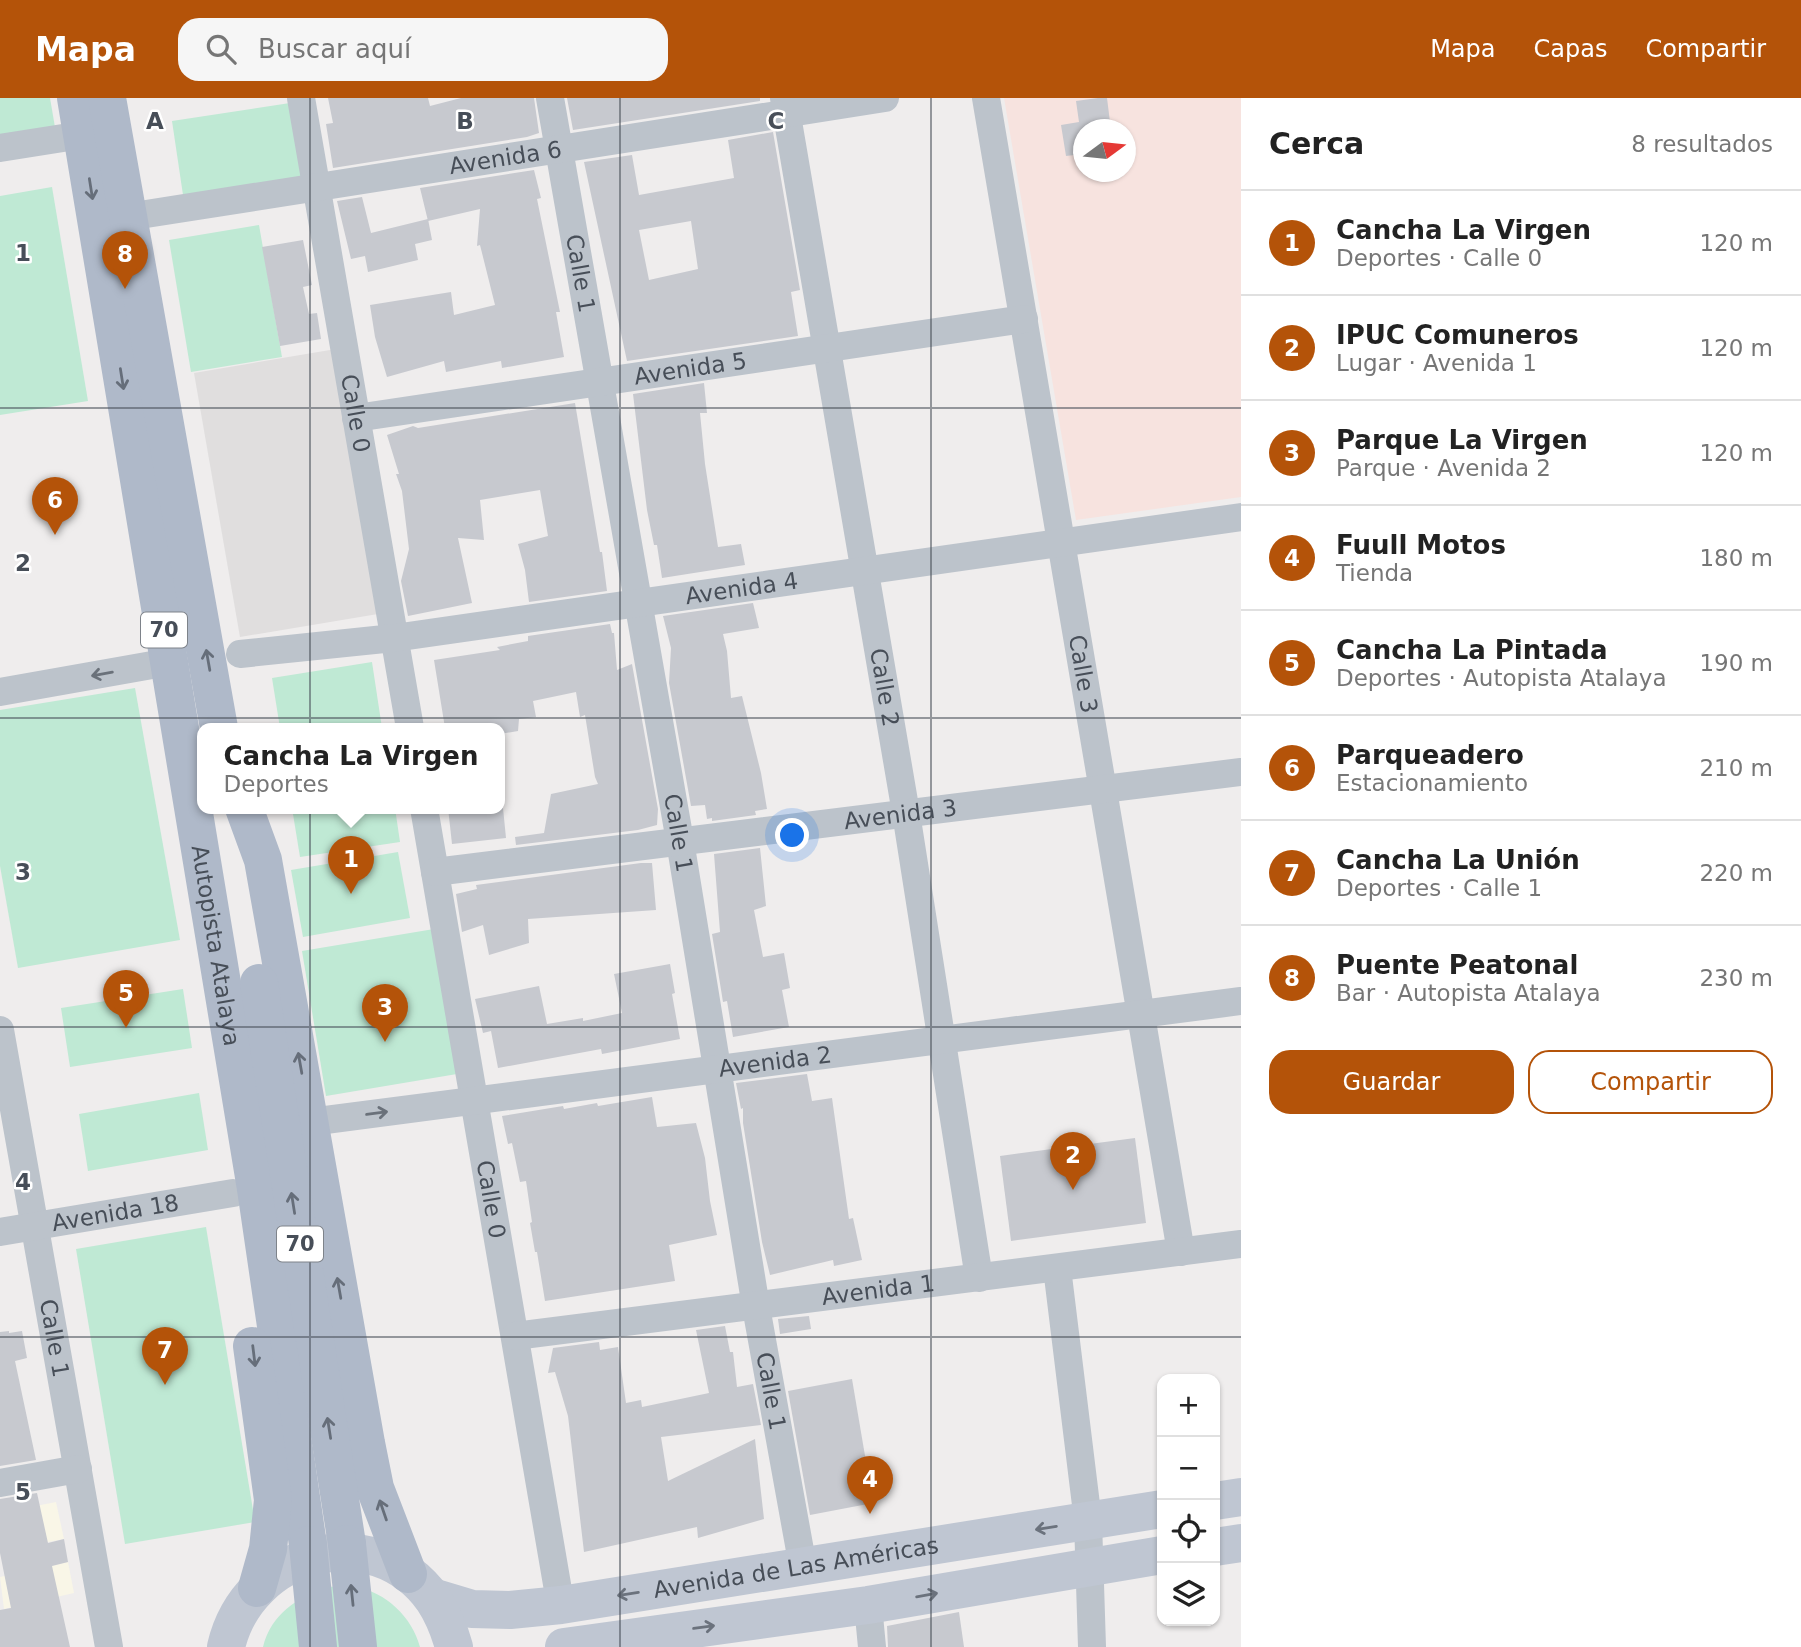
<!DOCTYPE html>
<html lang="es">
<meta charset="utf-8">
<style>
body{margin:0;font-family:"DejaVu Sans",sans-serif;background:#f6f6f6;color:#222}
.controls{position:absolute;right:21px;bottom:21px;display:grid;overflow:hidden;border-radius:14px;box-shadow:0 2px 5px #0004}
.controls button{width:63px;height:63px;display:grid;place-items:center;padding:0;border:0;border-bottom:2px solid #e0e0e0;background:#fff;color:#222;font:35px sans-serif}
.compass{position:absolute;left:1073px;top:21px;width:63px;height:63px;border-radius:50%;background:#fff;box-shadow:0 2px 5px #0004;rotate:75deg}
.you{position:absolute;left:793px;top:738px;width:24px;height:24px;margin:-18px;border:5px solid #fff;border-radius:50%;background:#1a73e8;box-shadow:0 0 0 10px #1a73e833}
.badge{display:grid;place-items:center;width:46px;height:46px;border-radius:50%;background:#b45309;color:#fff;font-size:23px;font-weight:700}
.pin{position:absolute;translate:-50% -58px;filter:drop-shadow(0 2px 4px #0008)}
.pin::after{content:'';position:absolute;top:37px;width:24px;height:21px;background:inherit;clip-path:polygon(0 0,100% 0,50% 100%)}
.popup{position:absolute;left:197px;top:625px;width:308px;height:91px;box-sizing:border-box;display:grid;place-content:center;border-radius:14px;background:#fff;filter:drop-shadow(0 2px 5px #0005);font-size:23px;white-space:nowrap;color:#767676}
.popup b{font-size:26px;color:#222}
.popup::after{content:'';position:absolute;left:50%;top:100%;margin-left:-14px;border:14px solid transparent;border-top-color:#fff}
.list{margin:0;padding:0;list-style:none}
h2{display:flex;justify-content:space-between;align-items:center;height:91px;margin:0;padding:0 28px;font-size:30px}
h2 small{font-size:23px;font-weight:400;color:#767676}
.list li{display:grid;grid-template-columns:46px 1fr auto;gap:21px;align-items:center;box-sizing:border-box;height:105px;padding:0 28px;border-top:2px solid #e0e0e0}
.list b{display:block;font-size:26px;white-space:nowrap}
.list p{margin:0;font-size:23px;white-space:nowrap;color:#767676}
.list em{font-size:23px;font-style:normal;color:#767676}
.actions{display:flex;gap:14px;padding:21px 28px}
.actions a{flex:1;padding:16px 0;border:2px solid #b45309;border-radius:21px;text-align:center;font-size:24px;color:#b45309}
.actions .main{background:#b45309;color:#fff}
.icon{flex:none;width:38px;height:38px;fill:none;stroke:currentColor;stroke-width:2;stroke-linecap:round;stroke-linejoin:round}
.map{position:relative;flex:none;width:1241px;height:1549px;overflow:hidden}
header{display:flex;align-items:center;gap:42px;box-sizing:border-box;height:98px;padding:0 35px;background:#b45309;color:#fff}
header strong{font-size:33px}
nav{display:flex;gap:38px;margin-inline-start:auto;font-size:24px}
.search{width:490px;height:63px;background:#f6f6f6;display:flex;align-items:center;gap:18px;box-sizing:border-box;padding:0 24px;border-radius:21px;color:#767676;font-size:26px}
main{display:flex}
aside{flex:1;background:#fff}
.map>svg:first-child{display:block}
.commercial{fill:#f9f6e7}
.education{fill:#e0dede}
.medical{fill:#f7e3df;fill-rule:evenodd}
.green{fill:#bfe9d4}
.building{fill:#c7c9cf;fill-rule:evenodd}
.lines{fill:none;stroke-linecap:round;stroke-linejoin:round}
.minor{stroke:#bcc3cb;stroke-width:28}
.secondary{stroke:#bfc6d2;stroke-width:38}
.primary{stroke:#afb9c9;stroke-width:38}
.primary-bridge{stroke:#afb9c9;stroke-width:38}
.oneway{stroke:#666e7a}
.oneway2{stroke:#6a717a}
.oneway3{stroke:#6b727d}
.grid{fill:none;stroke:#474e58;stroke-width:2;stroke-opacity:0.55}
.labels{text-anchor:middle;dominant-baseline:central;stroke-width:5;stroke-linejoin:round;paint-order:stroke}
.shield{fill:#fff;stroke:#7e838a;stroke-width:2}
.shield-label{font-size:21px;font-weight:bold;fill:#474e58}
.street-label{font-size:23px;fill:#474e58;stroke:#fff}
.grid-label{font-size:23px;text-anchor:middle;font-weight:bold;fill:#474e58;stroke:#fff;stroke-width:5;stroke-linejoin:round;paint-order:stroke}
</style>
<header>
<strong>Mapa</strong>
<div class="search"><svg class="icon" aria-label="search" viewBox="0 0 24 24"><circle cx="10" cy="10" r="6"/><path d="M15 15l6 6"/></svg>Buscar aquí</div>
<nav><a>Mapa</a><a>Capas</a><a>Compartir</a></nav>
</header>
<main>
<div class="map">
<svg width="1241" height="1549" viewBox="0 0 1241 1549">
<rect width="100%" height="100%" fill="#efeded"/>
<g class="commercial">
<polygon points="56,1404 64,1441 0,1453 0,1415"/>
<polygon points="68,1464 74,1495 4,1511 0,1479"/>
</g>
<polygon class="education" points="336,251 378,516 240,539 194,275"/>
<path class="medical" d="M1004,0h237v399l-165,23zM1084,32h42v42h-42z"/>
<g class="green">
<polygon points="0,0 50,0 57,41 0,49"/>
<polygon points="290,5 304,82 183,97 172,23"/>
<polygon points="52,89 88,303 0,317 0,98"/>
<polygon points="259,127 282,259 191,274 169,142"/>
<polygon points="372,564 382,630 280,630 272,580"/>
<polygon points="135,590 180,842 18,870 0,768 0,612"/>
<polygon points="292,710 395,710 400,744 300,759"/>
<polygon points="398,754 410,820 303,839 291,772"/>
<polygon points="434,831 457,976 326,998 302,853"/>
<polygon points="183,891 192,950 70,969 61,910"/>
<polygon points="199,995 208,1052 88,1073 79,1016"/>
<polygon points="206,1129 255,1424 125,1446 76,1151"/>
<path d="M327,1489c9,0 19,-2 28,0 31,5 57,30 65,60h-157c8,-33 34,-49 64,-60z"/>
</g>
<g class="building">
<polygon points="328,0 428,0 430,8 461,0 534,0 539,35 527,39 333,70 326,26 333,25"/>
<polygon points="567,0 760,0 760,3 573,32"/>
<polygon points="1098,0 1107,0 1111,32 1083,32 1083,56 1066,58 1061,27 1079,24 1076,3"/>
<path d="M773,34l27,158 -9,2 7,44 -171,25 -43,-199 48,-7 7,40 95,-17 -6,-38zM691,123l7,48 -49,11 -10,-50z"/>
<polygon points="534,72 541,100 537,101 560,214 556,214 564,259 502,270 501,263 446,274 444,263 387,279 375,239 370,207 451,194 454,217 495,207 480,147 477,148 480,111 428,123 420,90"/>
<polygon points="362,99 371,135 428,121 432,142 415,146 418,162 368,174 365,158 351,161 337,103"/>
<polygon points="303,142 312,187 303,189 309,216 317,215 321,241 280,248 262,149"/>
<polygon points="704,285 707,315 700,315 705,366 718,449 741,446 745,467 662,480 657,447 654,447 647,412 633,296"/>
<polygon points="575,305 600,454 602,454 607,493 529,504 525,472 518,446 548,438 540,392 480,402 484,442 458,440 472,505 408,518 401,483 409,451 402,393 396,376 399,376 387,337 413,328 418,330"/>
<polygon points="753,505 759,530 723,536 727,553 731,600 742,598 761,675 767,711 755,713 756,717 712,723 712,720 707,721 705,707 691,708 669,585 671,550 663,518"/>
<polygon points="610,526 612,535 614,535 617,572 632,566 658,711 657,727 638,732 516,747 515,739 544,735 551,696 598,686 595,679 585,617 580,619 576,594 533,603 536,619 519,621 518,633 500,636 500,630 445,630 434,562 500,552 497,549 528,543 528,538"/>
<polygon points="448,710 503,710 506,740 452,746"/>
<polygon points="760,750 766,808 754,812 763,859 784,855 790,890 782,892 789,929 733,939 727,903 723,904 712,836 720,834 714,756"/>
<polygon points="641,765 652,765 656,812 528,821 529,845 489,857 483,827 462,834 456,796 477,791 476,787"/>
<polygon points="670,866 675,895 672,896 680,941 602,956 601,951 498,970 491,933 483,935 475,901 539,888 547,926 583,920 583,923 622,915 614,876"/>
<polygon points="807,976 812,1003 832,1000 849,1121 853,1120 862,1162 834,1168 833,1162 770,1177 762,1144 743,1025 743,1010 741,1011 736,985"/>
<polygon points="652,999 657,1029 696,1025 705,1060 710,1103 717,1137 669,1147 675,1183 545,1203 537,1154 535,1154 530,1125 532,1124 526,1083 520,1084 512,1045 508,1046 502,1018 563,1008 564,1011 597,1005 598,1008"/>
<polygon points="1135,1040 1146,1125 1011,1143 1000,1058"/>
<polygon points="809,1218 811,1231 780,1236 778,1221"/>
<polygon points="725,1228 730,1254 733,1254 737,1289 753,1286 761,1327 661,1339 668,1383 755,1341 764,1421 698,1440 697,1429 584,1454 568,1318 555,1274 548,1275 553,1250 599,1244 600,1252 618,1249 626,1305 641,1302 642,1309 709,1295 696,1232"/>
<polygon points="9,1233 9,1235 22,1233 27,1260 15,1263 36,1362 0,1368 0,1234"/>
<polygon points="852,1281 873,1405 810,1417 788,1293"/>
<polygon points="37,1395 48,1445 64,1441 68,1464 52,1468 70,1549 0,1549 0,1512 11,1510 0,1455 0,1401"/>
<polygon points="959,1514 964,1549 888,1549 887,1528"/>
</g>
<g class="lines">
<g class="minor">
<path id="s1" d="M301,0l109,630"/>
<path id="s2" d="M550,0l130,743 76,466 47,260"/>
<path id="s3" d="M784,0l122,715 73,465"/>
<path id="s4" d="M986,0l195,1154"/>
<polyline points="0,50 82,37"/>
<path id="s5" d="M127,119l758,-119"/>
<path id="s6" d="M356,320l668,-99"/>
<path id="s7" d="M240,556l154,-16 847,-121"/>
<polyline points="0,594 169,564"/>
<path id="s8" d="M424,710l134,782"/>
<path id="s9" d="M435,774l806,-100"/>
<path id="s10" d="M0,932l109,617"/>
<path id="s11" d="M310,1024l931,-121"/>
<path id="s12" d="M0,1134l233,-39"/>
<polyline points="1057,1170 1088,1423 1092,1549"/>
<path id="s13" d="M515,1238l726,-92"/>
<polyline points="0,1385 78,1371"/>
<polyline points="868,1507 872,1549"/>
</g>
<g class="secondary">
<polyline points="1215,1403 1241,1399"/>
<polyline points="1215,1449 1241,1445"/>
<path id="s14" d="M432,1499l40,12 38,1 51,-5 601,-96"/>
<path d="M226,1549c22,-96 147,-131 207,-48 10,15 16,30 21,48"/>
<polyline points="564,1549 868,1507 1162,1457"/>
</g>
<g class="primary">
<path id="s15" d="M76,0l180,1091 52,356"/>
<polyline points="107,0 219,630"/>
<polyline points="244,710 263,762 366,1345 375,1390 408,1476"/>
<polyline points="259,885 347,1446"/>
<polyline points="252,1248 273,1402 268,1451 257,1490"/>
</g>
<g class="primary-bridge">
<polyline points="347,1446 358,1549"/>
<polyline points="308,1447 318,1549"/>
</g>
</g>
<defs><path id="oneway-shaft" d="M-6 0H5M1.5-3L5.5 0L1.5 3" fill="none" stroke-width="1.6" stroke-linecap="round" stroke-linejoin="round" transform="scale(1.75)"/></defs>
<g class="oneway">
<use href="#oneway-shaft" transform="translate(91 91) rotate(81)"/>
<use href="#oneway-shaft" transform="translate(122 281) rotate(81)"/>
<use href="#oneway-shaft" transform="translate(208 562) rotate(-100)"/>
<use href="#oneway-shaft" transform="translate(300 965) rotate(-100)"/>
<use href="#oneway-shaft" transform="translate(293 1105) rotate(-99)"/>
<use href="#oneway-shaft" transform="translate(339 1190) rotate(-100)"/>
<use href="#oneway-shaft" transform="translate(254 1258) rotate(83)"/>
<use href="#oneway-shaft" transform="translate(329 1330) rotate(-99)"/>
<use href="#oneway-shaft" transform="translate(383 1412) rotate(-109)"/>
<use href="#oneway-shaft" transform="translate(352 1497) rotate(-96)"/>
</g>
<g class="oneway2">
<use href="#oneway-shaft" transform="translate(102 576) rotate(170)"/>
<use href="#oneway-shaft" transform="translate(377 1015) rotate(-8)"/>
</g>
<g class="oneway3">
<use href="#oneway-shaft" transform="translate(1046 1430) rotate(171)"/>
<use href="#oneway-shaft" transform="translate(628 1496) rotate(171)"/>
<use href="#oneway-shaft" transform="translate(927 1497) rotate(-10)"/>
<use href="#oneway-shaft" transform="translate(704 1529) rotate(-8)"/>
</g>
<path class="grid" d="M310,0v1549M620,0v1549M931,0v1549M0,310h1241M0,620h1241M0,929h1241M0,1239h1241"/>
<g class="labels">
<g class="shield">
<rect x="141" y="514.5" width="46" height="35" rx="5"/>
<rect x="277" y="1128.5" width="46" height="35" rx="5"/>
</g>
<g class="shield-label">
<text x="164" y="532">70</text>
<text x="300" y="1146">70</text>
</g>
<g class="street-label">
<text stroke="none"><textPath href="#s5" startOffset="383">Avenida 6</textPath></text>
<text stroke="none"><textPath href="#s2" startOffset="178">Calle 1</textPath></text>
<text stroke="none"><textPath href="#s6" startOffset="338">Avenida 5</textPath></text>
<text stroke="none"><textPath href="#s1" startOffset="320">Calle 0</textPath></text>
<text stroke="none"><textPath href="#s7" startOffset="506">Avenida 4</textPath></text>
<text stroke="none"><textPath href="#s4" startOffset="584">Calle 3</textPath></text>
<text stroke="none"><textPath href="#s3" startOffset="598">Calle 2</textPath></text>
<text stroke="none"><textPath href="#s9" startOffset="469">Avenida 3</textPath></text>
<text stroke="none"><textPath href="#s2" startOffset="746">Calle 1</textPath></text>
<text stroke="none"><textPath href="#s15" startOffset="859">Autopista Atalaya</textPath></text>
<text stroke="none"><textPath href="#s11" startOffset="469">Avenida 2</textPath></text>
<text stroke="none"><textPath href="#s8" startOffset="397">Calle 0</textPath></text>
<text stroke="none"><textPath href="#s12" startOffset="117">Avenida 18</textPath></text>
<text stroke="none"><textPath href="#s13" startOffset="366">Avenida 1</textPath></text>
<text stroke="none"><textPath href="#s10" startOffset="313">Calle 1</textPath></text>
<text stroke="none"><textPath href="#s2" startOffset="1312">Calle 1</textPath></text>
<text stroke="none"><textPath href="#s14" startOffset="369">Avenida de Las Américas</textPath></text>
</g>
</g>
<g class="grid-label">
<text x="155" y="31">A</text>
<text x="465" y="31">B</text>
<text x="776" y="31">C</text>
<text x="23" y="163">1</text>
<text x="23" y="473">2</text>
<text x="23" y="782">3</text>
<text x="23" y="1092">4</text>
<text x="23" y="1402">5</text>
</g>
</svg>
<div class="controls">
<button>+</button>
<button>−</button>
<button><svg class="icon" aria-label="locate" viewBox="0 0 24 24"><circle cx="12" cy="12" r="6"/><path d="M12 2v4M12 18v4M2 12h4M18 12h4"/></svg></button>
<button><svg class="icon" aria-label="layers" viewBox="0 0 24 24"><path d="M12 4l9 5-9 5-9-5zM3 14l9 5 9-5"/></svg></button>
</div>
<svg class="compass" viewBox="-18 -18 36 36"><path d="M0-13l5 13h-10z" fill="#e53935"/><path d="M0 13l5-13h-10z" fill="#767676"/></svg>
<div class="you"></div>
<div class="pin badge" style="left:351px;top:796px">1</div>
<div class="popup"><b>Cancha La Virgen</b>Deportes</div>
<div class="pin badge" style="left:1073px;top:1092px">2</div>
<div class="pin badge" style="left:385px;top:944px">3</div>
<div class="pin badge" style="left:870px;top:1416px">4</div>
<div class="pin badge" style="left:126px;top:930px">5</div>
<div class="pin badge" style="left:55px;top:437px">6</div>
<div class="pin badge" style="left:165px;top:1287px">7</div>
<div class="pin badge" style="left:125px;top:191px">8</div>
</div>
<aside>
<h2>Cerca<small>8 resultados</small></h2>
<ul class="list">
<li><span class="badge">1</span><div><b>Cancha La Virgen</b><p>Deportes · Calle 0</p></div><em>120 m</em></li>
<li><span class="badge">2</span><div><b>IPUC Comuneros</b><p>Lugar · Avenida 1</p></div><em>120 m</em></li>
<li><span class="badge">3</span><div><b>Parque La Virgen</b><p>Parque · Avenida 2</p></div><em>120 m</em></li>
<li><span class="badge">4</span><div><b>Fuull Motos</b><p>Tienda</p></div><em>180 m</em></li>
<li><span class="badge">5</span><div><b>Cancha La Pintada</b><p>Deportes · Autopista Atalaya</p></div><em>190 m</em></li>
<li><span class="badge">6</span><div><b>Parqueadero</b><p>Estacionamiento</p></div><em>210 m</em></li>
<li><span class="badge">7</span><div><b>Cancha La Unión</b><p>Deportes · Calle 1</p></div><em>220 m</em></li>
<li><span class="badge">8</span><div><b>Puente Peatonal</b><p>Bar · Autopista Atalaya</p></div><em>230 m</em></li>
</ul>
<div class="actions"><a class="main">Guardar</a><a>Compartir</a></div>
</aside>
</main>
